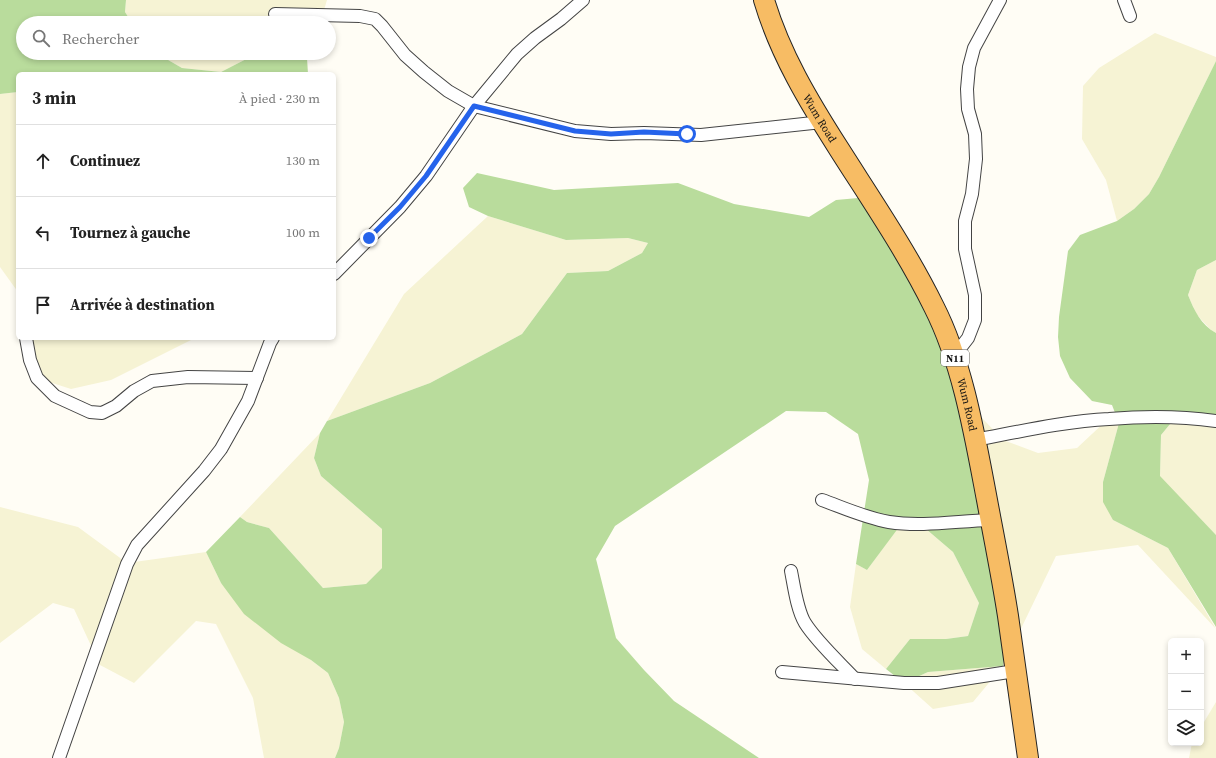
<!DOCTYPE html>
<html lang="fr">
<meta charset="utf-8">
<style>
body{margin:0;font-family:"Source Serif 4",serif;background:#f6f6f6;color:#222}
.controls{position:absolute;right:12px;bottom:12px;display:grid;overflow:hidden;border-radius:6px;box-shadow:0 2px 6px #0003}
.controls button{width:36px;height:36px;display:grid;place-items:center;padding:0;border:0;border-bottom:1px solid #e0e0e0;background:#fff;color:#222;font:20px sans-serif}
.stop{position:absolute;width:12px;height:12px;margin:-9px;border:3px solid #2563eb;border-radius:50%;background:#fff}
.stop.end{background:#2563eb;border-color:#fff;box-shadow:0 1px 4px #0008}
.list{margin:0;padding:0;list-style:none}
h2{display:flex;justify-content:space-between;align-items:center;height:52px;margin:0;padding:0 16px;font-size:17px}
h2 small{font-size:13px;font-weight:400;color:#767676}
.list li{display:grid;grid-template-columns:26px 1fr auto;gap:12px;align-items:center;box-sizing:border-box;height:72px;padding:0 16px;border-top:1px solid #e0e0e0}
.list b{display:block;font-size:15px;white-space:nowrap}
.list em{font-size:13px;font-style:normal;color:#767676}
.icon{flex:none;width:22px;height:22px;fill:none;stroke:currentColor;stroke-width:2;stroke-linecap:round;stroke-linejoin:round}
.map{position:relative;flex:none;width:1216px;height:758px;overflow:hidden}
.search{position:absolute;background:#fff;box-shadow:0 2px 6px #0003;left:16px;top:16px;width:320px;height:44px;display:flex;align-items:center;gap:10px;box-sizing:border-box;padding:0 14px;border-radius:22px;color:#767676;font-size:15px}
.panel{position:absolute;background:#fff;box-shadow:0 2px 6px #0003;left:16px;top:72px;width:320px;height:268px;border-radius:6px}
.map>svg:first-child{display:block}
.farmland{fill:#f6f3d4}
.forest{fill:#b9dc9c}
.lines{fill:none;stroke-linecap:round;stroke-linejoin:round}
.minor-casing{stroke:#444;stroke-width:14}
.trunk-casing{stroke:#222;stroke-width:22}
.minor{stroke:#fff;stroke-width:12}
.trunk{stroke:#f7bc64;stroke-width:20}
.route{stroke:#2563eb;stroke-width:5}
.labels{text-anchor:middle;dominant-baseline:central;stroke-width:4;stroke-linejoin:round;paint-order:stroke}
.shield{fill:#fff;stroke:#585858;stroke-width:1}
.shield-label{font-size:10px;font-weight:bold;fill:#111}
.street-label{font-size:11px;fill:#111;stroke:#fff}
</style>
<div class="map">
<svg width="1216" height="758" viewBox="0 0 1216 758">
<rect width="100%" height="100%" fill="#fffdf5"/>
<g class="farmland">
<polygon points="126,0 327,0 320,23 132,23 125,12"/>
<polygon points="1155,33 1216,57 1216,61 1159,177 1149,194 1134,209 1117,221 1106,180 1082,139 1083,86 1099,68"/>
<polygon points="156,53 258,53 221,72 182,68"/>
<polygon points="18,92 18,292 0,267 0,94"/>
<polygon points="488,216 566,240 628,238 648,243 642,253 608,271 567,273 522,334 430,383 327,421 404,294"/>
<polygon points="1216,260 1216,333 1211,330 1196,314 1188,295 1197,270"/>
<polygon points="26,338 195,338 111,380 71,389 37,378"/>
<polygon points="966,401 1003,440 1038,453 1077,448 1108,419 1119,423 1103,482 1113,520 1168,548 1216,629 1138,545 1056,556 1003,666 973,702 933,709 904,683 928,672 1003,666"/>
<polygon points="1175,418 1216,421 1216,535 1160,477 1161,435"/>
<polygon points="320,433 314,458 321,476 382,529 382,568 366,584 323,588 269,528 247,522 240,517"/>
<polygon points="0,507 78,527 127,563 206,552 221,583 311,660 328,673 339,698 344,722 339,748 335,758 264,758 253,698 216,624 196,621 134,683 100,665 74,609 53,603 0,643"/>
<polygon points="902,522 919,523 953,552 979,603 968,636 946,639 910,639 886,669 862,649 850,607 856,564 867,570"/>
<polygon points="1216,702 1216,758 1189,758 1192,743 1201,743 1201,727"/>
</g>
<g class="forest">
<polygon points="0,0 126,0 125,12 132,23 23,23 23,53 156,53 182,68 221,72 258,53 286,53 307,58 308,74 18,74 18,92 0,94"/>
<path d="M1216,61v199l-19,10 -9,25c6,15 13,30 28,38v88l-41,-3 -14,17 -1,41 56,59v92l-48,-79 -55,-28 -10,-18v-20l16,-59 -7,-18 -20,-4 -22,-23 -10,-22 -2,-19 1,-20 9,-66 12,-16 37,-14 17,-12 15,-15 10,-17z"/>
<polygon points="477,173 554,190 678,183 734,204 809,217 836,200 869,197 935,308 1008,616 1003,666 928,672 904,683 886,669 910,639 946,639 968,636 979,603 953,552 919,523 902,523 867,570 856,564 869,480 858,434 826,412 786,411 615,526 596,559 616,638 644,670 674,701 759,758 335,758 339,748 344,722 339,698 328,673 311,660 281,643 244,614 221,583 206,552 240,517 247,522 269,528 323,588 366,584 382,568 382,529 321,476 314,458 320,433 327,421 430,383 522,334 567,273 608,271 642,253 648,243 628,238 566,240 488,216 469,207 463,188"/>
</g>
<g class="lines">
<g class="minor-casing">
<g id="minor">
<polyline points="1124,0 1130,16"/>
<polyline points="275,14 360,16 375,19 382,26 405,55 424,72 448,91 474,106 575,131 611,134 644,133 701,135 822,122"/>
<polyline points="334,274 400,207 426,176 474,106 517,54 535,38 561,19 583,0"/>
<polyline points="26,338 30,360 37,378 55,396 90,412 102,413 116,406 134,391 152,381 188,377 257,378"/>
<polyline points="954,356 968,338 975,320 975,295 965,249 965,221 972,194 976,159 975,134 968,109 967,89 969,67 974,48 1000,0"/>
<path d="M975,440c43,-8 90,-19 134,-21 35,-3 72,-3 107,2"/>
<path d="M822,500c22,8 44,18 67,22 33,5 68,-1 101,-2"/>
<path d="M791,571c3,15 6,39 14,52 12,19 34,39 50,56"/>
<polyline points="782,672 904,683 938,683 1015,671"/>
<polyline points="59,758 127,564 137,545 204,471 221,449 248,401 270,343 273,338"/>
</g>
</g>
<g class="trunk-casing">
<g id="trunk">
<path id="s1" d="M764,0c16,54 45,102 75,149 33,52 68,103 95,158 29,57 41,130 53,193 7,38 15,77 21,116 7,47 13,95 20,142"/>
</g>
</g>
<use href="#minor" class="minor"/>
<use href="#trunk" class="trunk"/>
</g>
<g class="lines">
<polyline class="route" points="369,238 400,207 426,176 474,106 575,131 611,134 644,132 687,134"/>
</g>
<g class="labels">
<rect class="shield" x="941" y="350" width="28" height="16" rx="3"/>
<g class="shield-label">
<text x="955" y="358">N11</text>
</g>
<g class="street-label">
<text stroke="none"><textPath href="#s1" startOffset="131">Wum Road</textPath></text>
<text stroke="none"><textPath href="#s1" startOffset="455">Wum Road</textPath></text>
</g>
</g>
</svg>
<div class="controls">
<button>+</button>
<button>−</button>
<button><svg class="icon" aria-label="layers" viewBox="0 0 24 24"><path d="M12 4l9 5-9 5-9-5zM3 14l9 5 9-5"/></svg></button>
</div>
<div class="stop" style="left:687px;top:134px"></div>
<div class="stop end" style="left:369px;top:238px"></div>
<div class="search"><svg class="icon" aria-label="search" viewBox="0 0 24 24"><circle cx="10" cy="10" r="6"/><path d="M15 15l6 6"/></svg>Rechercher</div>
<section class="panel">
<h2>3 min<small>À pied · 230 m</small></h2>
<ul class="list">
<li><svg class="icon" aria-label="ahead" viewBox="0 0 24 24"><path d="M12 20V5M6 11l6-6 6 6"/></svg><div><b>Continuez</b></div><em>130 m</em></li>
<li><svg class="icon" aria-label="left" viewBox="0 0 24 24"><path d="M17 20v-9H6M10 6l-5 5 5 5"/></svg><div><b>Tournez à gauche</b></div><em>100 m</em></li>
<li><svg class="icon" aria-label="arrive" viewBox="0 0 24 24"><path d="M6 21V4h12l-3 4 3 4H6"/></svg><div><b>Arrivée à destination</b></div></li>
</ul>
</section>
</div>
